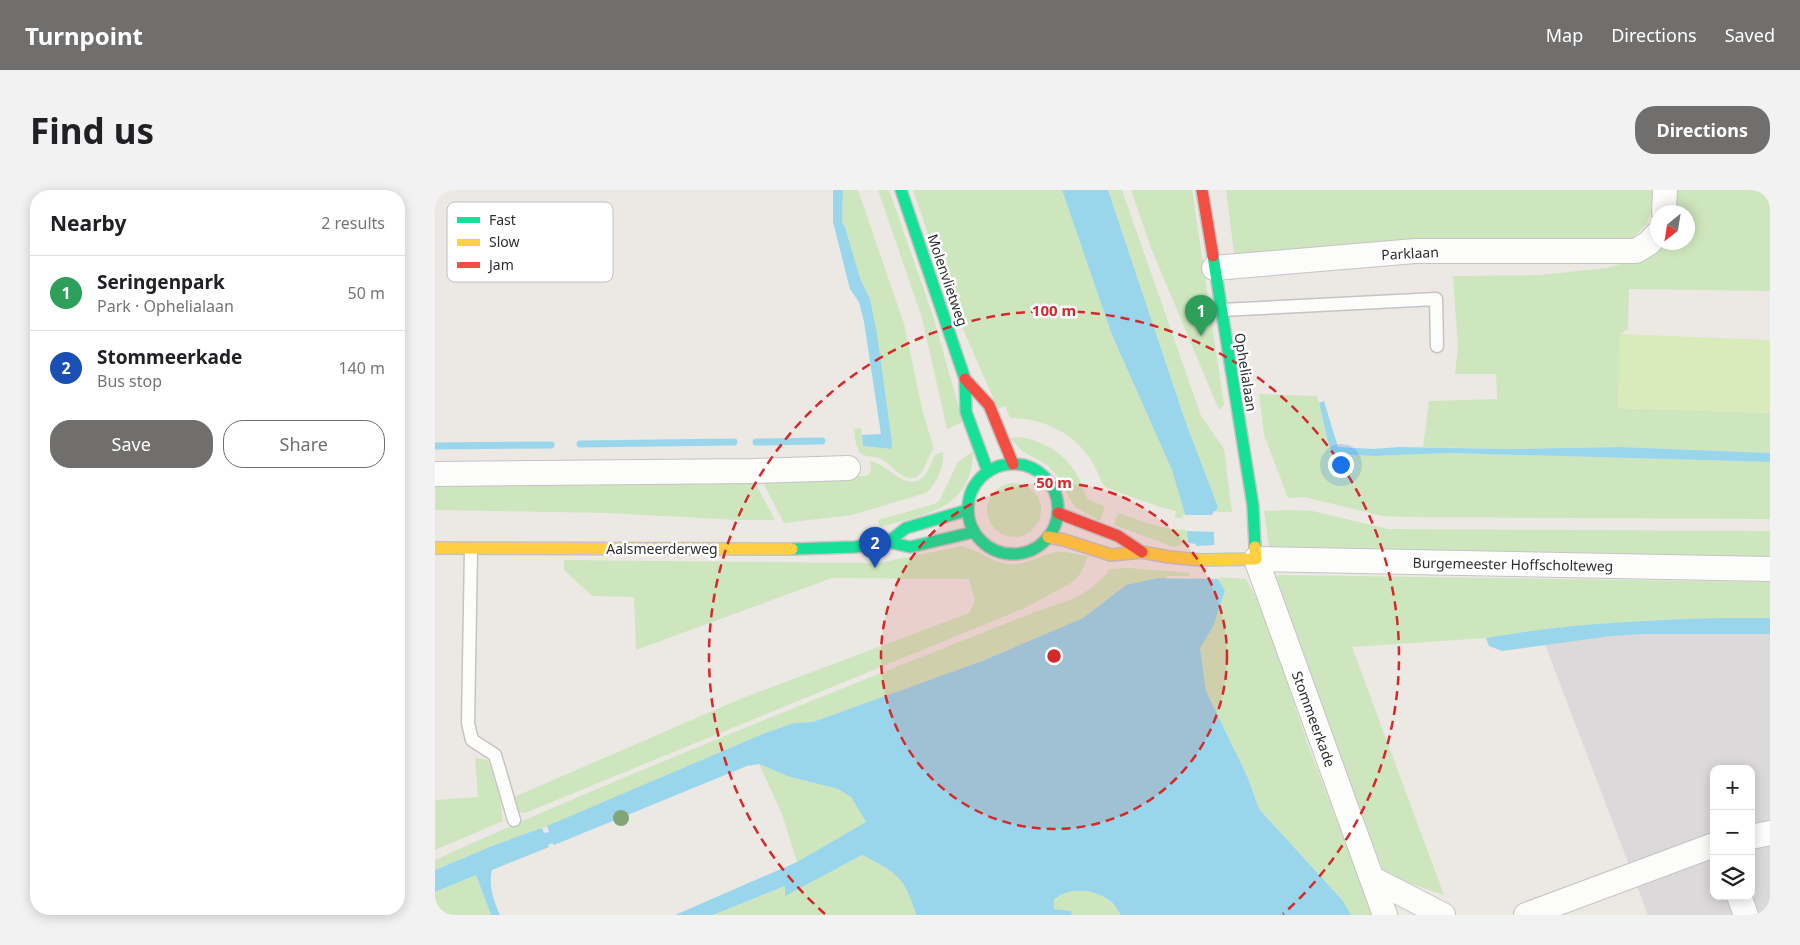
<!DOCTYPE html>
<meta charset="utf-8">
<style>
body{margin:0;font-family:"Noto Sans",sans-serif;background:#f2f2f2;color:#202124}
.controls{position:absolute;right:15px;bottom:15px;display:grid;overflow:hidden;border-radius:10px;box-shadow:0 2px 12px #0003}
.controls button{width:45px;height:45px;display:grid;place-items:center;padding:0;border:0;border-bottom:1px solid #e0e0e0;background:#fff;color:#202124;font:25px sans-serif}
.compass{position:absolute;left:1215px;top:15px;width:45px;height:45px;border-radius:50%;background:#fff;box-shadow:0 2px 12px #0003;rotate:210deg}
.you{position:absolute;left:905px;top:274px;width:18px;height:18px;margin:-12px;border:4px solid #fff;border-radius:50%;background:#1a73e8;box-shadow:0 0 0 8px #1a73e833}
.badge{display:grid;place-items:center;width:32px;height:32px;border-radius:50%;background:#706f6e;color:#fff;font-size:16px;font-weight:700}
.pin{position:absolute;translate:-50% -41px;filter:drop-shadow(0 1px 2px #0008)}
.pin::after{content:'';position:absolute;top:26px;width:18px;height:15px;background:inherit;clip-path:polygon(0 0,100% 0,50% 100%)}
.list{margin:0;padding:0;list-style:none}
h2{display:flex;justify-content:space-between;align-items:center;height:65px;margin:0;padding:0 20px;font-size:21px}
h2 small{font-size:16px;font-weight:400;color:#757577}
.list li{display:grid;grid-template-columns:32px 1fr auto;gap:15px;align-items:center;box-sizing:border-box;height:75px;padding:0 20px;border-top:1px solid #e0e0e0}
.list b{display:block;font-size:19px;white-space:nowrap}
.list p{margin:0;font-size:16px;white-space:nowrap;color:#757577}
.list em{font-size:16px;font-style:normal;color:#757577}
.actions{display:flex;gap:10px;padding:15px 20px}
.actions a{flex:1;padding:11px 0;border:1px solid #706f6e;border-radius:20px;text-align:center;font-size:18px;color:#706f6e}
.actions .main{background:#706f6e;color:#fff}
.icon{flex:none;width:28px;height:28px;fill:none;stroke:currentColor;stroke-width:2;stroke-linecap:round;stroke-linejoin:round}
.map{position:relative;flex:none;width:1335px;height:725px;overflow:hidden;border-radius:20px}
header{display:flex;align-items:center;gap:30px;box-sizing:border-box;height:70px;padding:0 25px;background:#706f6e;color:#fff}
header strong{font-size:24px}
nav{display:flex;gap:28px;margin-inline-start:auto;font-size:18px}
.intro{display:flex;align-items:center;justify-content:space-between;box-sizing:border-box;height:120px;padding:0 30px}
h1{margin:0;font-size:35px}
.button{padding:12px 22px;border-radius:20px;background:#706f6e;color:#fff;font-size:18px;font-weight:700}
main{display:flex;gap:30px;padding:0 30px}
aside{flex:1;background:#fff;border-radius:20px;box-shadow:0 2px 12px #0003}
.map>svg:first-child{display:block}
.industrial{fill:#dcd9db;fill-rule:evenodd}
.green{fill:#cee6be}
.pitch{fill:#d9eabb}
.water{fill:#99d6ec}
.pier{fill:#ece8e4}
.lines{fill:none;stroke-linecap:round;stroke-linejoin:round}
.stream{stroke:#99d6ec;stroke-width:7}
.lane-casing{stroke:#c5c4c5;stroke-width:15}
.street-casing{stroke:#c5c4c5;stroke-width:26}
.fast-casing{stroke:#c5c4c5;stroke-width:14}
.slow-casing{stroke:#c5c4c5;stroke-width:14}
.jam-casing{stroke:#c5c4c5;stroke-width:14}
.lane{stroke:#fcfcfb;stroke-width:12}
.street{stroke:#fcfcfb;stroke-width:24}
.fast{stroke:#16e098;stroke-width:11}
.slow{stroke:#ffcf43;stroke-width:11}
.jam{stroke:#f24e42;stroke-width:11}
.tree{fill:#82a575}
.ring{fill:none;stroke:#d62828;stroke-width:2.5;stroke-dasharray:9 6}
.labels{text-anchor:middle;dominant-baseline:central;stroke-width:5;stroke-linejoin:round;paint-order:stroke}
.street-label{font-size:14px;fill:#2e2e2e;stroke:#fff}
.key{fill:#fff;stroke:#c0c0c0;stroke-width:1}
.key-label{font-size:14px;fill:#2e2e2e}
.centre{fill:#d62828;stroke:#fff;stroke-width:2.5}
.ring-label{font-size:15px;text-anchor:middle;font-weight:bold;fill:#d62828;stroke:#fff;stroke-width:5;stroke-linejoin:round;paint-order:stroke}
</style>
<header>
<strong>Turnpoint</strong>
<nav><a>Map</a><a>Directions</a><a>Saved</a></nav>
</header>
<div class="intro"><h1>Find us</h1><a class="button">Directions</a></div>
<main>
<aside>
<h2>Nearby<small>2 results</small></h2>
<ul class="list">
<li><span class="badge" style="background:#2e9e5b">1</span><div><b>Seringenpark</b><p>Park · Ophelialaan</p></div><em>50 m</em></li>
<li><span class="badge" style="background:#1a4fb4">2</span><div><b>Stommeerkade</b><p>Bus stop</p></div><em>140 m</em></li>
</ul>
<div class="actions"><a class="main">Save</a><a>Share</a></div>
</aside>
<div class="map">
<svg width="1335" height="725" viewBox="0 0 1335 725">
<rect width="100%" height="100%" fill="#ece8e4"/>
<path class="industrial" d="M1218,436l117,2v287h-122l-105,-276zM1279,579h37v127h-37z"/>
<g class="green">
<path d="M408,0h15l46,134 19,89 11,36c-7,7 -8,21 -16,27 -13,9 -27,-12 -37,-17 -8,-4 -18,0 -23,-10 -3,-5 -3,-14 -4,-20l7,-1 2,18 28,3 -21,-150 -10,-21 -15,-51 -3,-5z"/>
<polygon points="443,0 454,0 498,126 528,232 512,239 487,128"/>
<path d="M478,0h149l50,145 60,134 14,49h-11l1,-7 -16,-4 -53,-19 -4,-3c-4,-9 -8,-20 -14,-28 -18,-26 -48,-39 -79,-39l-5,-12 -7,3 -45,-103z"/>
<polygon points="673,0 687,0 766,226 789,259 797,322 780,322 783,317 751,233"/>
<polygon points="696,0 757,0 789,215 784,220 716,58"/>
<polygon points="791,0 1220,0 1220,14 1211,34 1199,48 1179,54 799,64"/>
<polygon points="1242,0 1335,0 1335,101 1194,99 1193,139 1185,144 1183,218 1335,223 1335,263 1185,257 1073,259 988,257 994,211 1062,209 1061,184 1020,184 1023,157 1018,86 1105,85 1172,78 1210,66 1226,53 1252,52 1252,22 1242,22"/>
<polygon points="824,204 882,206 893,252 899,264 940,266 1014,263 1335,272 1335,329 968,327 948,326 869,307 853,308 829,245"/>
<path d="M583,247c27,3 51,19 62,44 3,6 4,12 8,18l17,8 -5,14 -24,-13 -8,-12 -7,-16 -7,-8 -7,-7 -25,-14 -12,-13z"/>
<path d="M538,261c-1,59 -47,63 -93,76l-2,-7 56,-16 5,-3 19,-39z"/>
<path d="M508,262c2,13 -7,33 -17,41l-74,22 -68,8 -24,-46 107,-1 4,-5 -1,-10c16,2 36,31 52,17 7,-6 9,-17 14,-24z"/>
<polygon points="317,287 340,330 302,330 174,323 0,320 0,294"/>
<circle cx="579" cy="320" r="27"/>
<polygon points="856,320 877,321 953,339 1335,341 1335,368 837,359 834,356 829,321"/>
<path d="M683,323c24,8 45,17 70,17v13l-14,4 -60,-22z"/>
<path d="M527,356c16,4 29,16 46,18 18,2 32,-9 49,-12 9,-1 21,3 31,4l-7,17 -10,10 -44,24 -502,206 -5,-1 -6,-15 226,-98 229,-86 6,-12 -6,-22 -137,-1 -196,72 -2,-53 -42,-1 -28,-26v-10l315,3z"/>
<path d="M694,378l62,5v6l-33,-1 -32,7 -43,33 -101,43 -169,61 -19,1 -29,10 -214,92 -54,19 -62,26v-10c196,-89 397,-167 597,-247 33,-12 55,-14 78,-44z"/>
<polygon points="845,385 1335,392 1335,428 1217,430 1127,438 1051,448 917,457 1009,705 950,685 837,387"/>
<polygon points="781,387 811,389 828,421 873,555 938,725 916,725 908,711 824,619 813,588 771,501 765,458 778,437 790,401"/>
<polygon points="40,568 53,570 65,608 68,631 0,660 0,610 43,607"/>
<polygon points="324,574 355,587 403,599 416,607 431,632 362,672 347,624"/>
<path d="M427,665c34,17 43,22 54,60h-203l73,-29 -1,9z"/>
<polygon points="41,685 56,725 0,725 0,702"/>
<path d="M641,700c24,2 31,6 45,25h-49l-1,-4 -17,-2v-9c6,-6 13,-8 22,-10z"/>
</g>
<polygon class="pitch" points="1185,144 1335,150 1335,223 1183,218"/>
<g class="water">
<polygon points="398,0 408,0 407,32 410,37 425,88 435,109 442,144 457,253 456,259 428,256 427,245 446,244 429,132 424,112 415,99 398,32"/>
<path d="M627,0h46l78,233 32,84 -5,9 3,60 9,15 -12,36 -13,21 6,43 42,87 11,31 84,92 8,14h-230c-3,-4 -6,-10 -10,-13 -14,-13 -43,-16 -57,-2v9l17,2 1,4h-156c-11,-38 -20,-43 -54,-60l-77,41v-10l-72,29h-38l122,-53 69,-40 -15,-25 -13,-8 -48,-12 -31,-13 -12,2 -193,79 -2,-2 -4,2 1,2 -57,23c-4,15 2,32 8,45h-9l-15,-40 -41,17v-22l62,-26 45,-16 2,5 5,-1 -2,-6 218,-93 29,-10 19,-1 169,-61 101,-43 43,-33 32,-7 33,1 5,-35 -8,-1 -2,-25 -14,-48 -60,-135z"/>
<polygon points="889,211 903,257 938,259 964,257 1073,259 1185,257 1335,263 1335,272 1014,263 940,266 898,264 893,252 884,213"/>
<path d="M1287,428h48v16h-127l-32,2 -109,15 -13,-5 -3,-8c78,-14 157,-18 236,-20z"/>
</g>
<g class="pier">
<polygon points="779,321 783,322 781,326 781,342 751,341 747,325 777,325"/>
<polygon points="781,355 783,386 785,389 732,388 732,386 754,386 758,356"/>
</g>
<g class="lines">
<g class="stream">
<polyline points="321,252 387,251"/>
<polyline points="145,254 299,252"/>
<polyline points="0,256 116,255"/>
</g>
<g class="lane-casing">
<g id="lane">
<polyline points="786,120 1001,109 1002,156"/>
<polyline points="36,359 33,533 37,550 60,565 79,630"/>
</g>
</g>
<g class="street-casing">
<g id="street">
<polyline points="1229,22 1230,0"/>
<polyline points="779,78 980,61 1201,61 1214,53 1222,44"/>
<polyline points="0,284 319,281 413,278"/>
<polyline points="1316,647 1335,643"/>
<polyline points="938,689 1008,725"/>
<polyline points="1304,706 1311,725"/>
<polyline points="950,725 821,369 1335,379"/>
<polyline points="1091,725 1279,655"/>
</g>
</g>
<g class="fast-casing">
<g id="fast">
<polyline points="466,0 530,189 531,222 553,282"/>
<polyline points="778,66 818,316 820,357"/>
<circle cx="578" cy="319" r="45"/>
<polyline points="453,352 471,338 533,320"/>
<polyline points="357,359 420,357 453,352 475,357 539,342"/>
</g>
</g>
<g class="slow-casing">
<g id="slow">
<polyline points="613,347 629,350 676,365 707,362 734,367 766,370 821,369 820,357"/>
<polyline points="0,358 357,359"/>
</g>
</g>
<g class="jam-casing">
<g id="jam">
<polyline points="767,0 778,66"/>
<polyline points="530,189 554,215 578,274"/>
<polyline points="623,323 683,346 707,362"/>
</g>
</g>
<use href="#lane" class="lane"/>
<use href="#street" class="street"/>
<use href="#fast" class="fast"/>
<use href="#slow" class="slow"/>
<use href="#jam" class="jam"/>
</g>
<circle class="tree" cx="186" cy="628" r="8"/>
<circle cx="619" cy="466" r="173" fill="#d62828" fill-opacity=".12"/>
<g class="ring">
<circle cx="619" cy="466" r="173"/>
<path d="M390 724A345 345 0 1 1 848 724"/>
</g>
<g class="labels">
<g class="street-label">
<text transform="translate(975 63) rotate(-3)">Parklaan</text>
<text transform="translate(513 90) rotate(71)">Molenvlietweg</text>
<text transform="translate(811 182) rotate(81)">Ophelialaan</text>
<text x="227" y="358">Aalsmeerderweg</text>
<text transform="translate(1078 374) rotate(1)">Burgemeester Hoffscholteweg</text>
<text transform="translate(879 529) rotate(70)">Stommeerkade</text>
</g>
</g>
<rect x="12" y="12" width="166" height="80" rx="8" class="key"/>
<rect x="22" y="27" width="23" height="6" fill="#16e098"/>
<rect x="22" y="49" width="23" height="7" fill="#ffcf43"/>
<rect x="22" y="72" width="23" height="6" fill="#f24e42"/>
<g class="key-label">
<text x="54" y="35">Fast</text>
<text x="54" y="57">Slow</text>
<text x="54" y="80">Jam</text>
</g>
<circle cx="619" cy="466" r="8" class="centre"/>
<g class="ring-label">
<text x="619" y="126">100 m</text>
<text x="619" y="298">50 m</text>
</g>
</svg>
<div class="controls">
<button>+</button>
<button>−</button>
<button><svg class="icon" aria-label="layers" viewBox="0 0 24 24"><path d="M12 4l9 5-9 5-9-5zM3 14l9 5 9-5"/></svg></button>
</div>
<svg class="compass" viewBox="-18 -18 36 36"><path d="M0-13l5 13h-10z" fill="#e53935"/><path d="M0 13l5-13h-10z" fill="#757577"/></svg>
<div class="you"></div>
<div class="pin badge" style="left:766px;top:146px;background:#2e9e5b">1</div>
<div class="pin badge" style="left:440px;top:378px;background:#1a4fb4">2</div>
</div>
</main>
